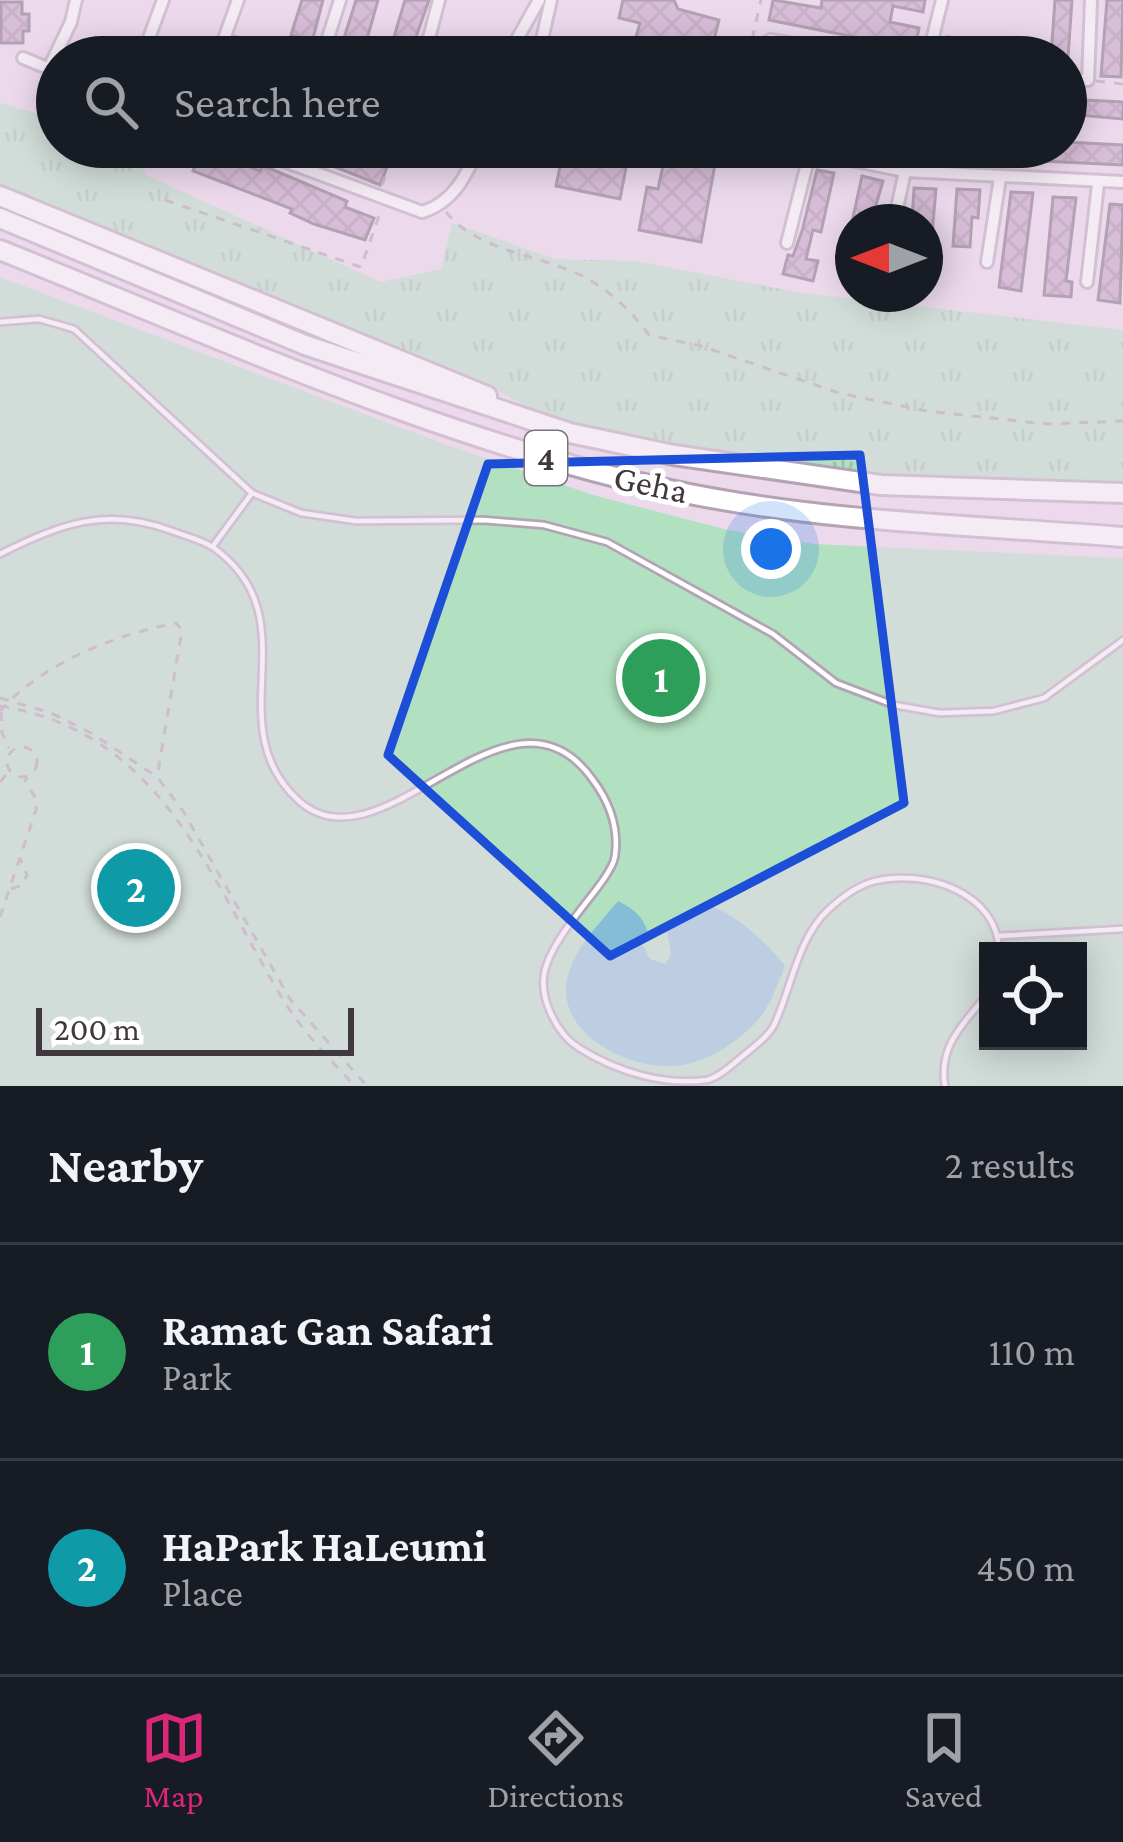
<!DOCTYPE html>
<style>
body{margin:0;font-family:"Crimson Pro",serif;background:#242831;color:#f1f3f6}
.controls{position:absolute;right:36px;bottom:36px;display:grid;overflow:hidden;border-radius:0px;box-shadow:0 6px 30px #0003}
.controls button{width:108px;height:108px;display:grid;place-items:center;padding:0;border:0;border-bottom:3px solid #363941;background:#171b24;color:#f1f3f6;font:60px sans-serif}
.compass{position:absolute;left:835px;top:204px;width:108px;height:108px;border-radius:50%;background:#171b24;box-shadow:0 6px 30px #0003;rotate:270deg}
.scale{position:absolute;left:36px;bottom:30px;width:318px;box-sizing:border-box;padding-left:12px;border:6px solid #40383f;border-top:0;font-size:33px;line-height:42px;white-space:nowrap;color:#40383f;-webkit-text-stroke:9px #fff;paint-order:stroke}
.you{position:absolute;left:771px;top:549px;width:42px;height:42px;margin:-30px;border:9px solid #fff;border-radius:50%;background:#1a73e8;box-shadow:0 0 0 18px #1a73e833}
.badge{display:grid;place-items:center;width:78px;height:78px;border-radius:50%;background:#db2777;color:#fff;font-size:39px;font-weight:700}
.pin{position:absolute;translate:-50% -50%;border:6px solid #fff;box-shadow:0 3px 12px #0006}
.list{margin:0;padding:0;list-style:none}
h2{display:flex;justify-content:space-between;align-items:center;height:156px;margin:0;padding:0 48px;font-size:51px}
h2 small{font-size:39px;font-weight:400;color:#9ea1a6}
.list li{display:grid;grid-template-columns:78px 1fr auto;gap:36px;align-items:center;box-sizing:border-box;height:216px;padding:0 48px;border-top:3px solid #363941}
.list b{display:block;font-size:45px;white-space:nowrap}
.list p{margin:0;font-size:39px;white-space:nowrap;color:#9ea1a6}
.list em{font-size:39px;font-style:normal;color:#9ea1a6}
.icon{flex:none;width:66px;height:66px;fill:none;stroke:currentColor;stroke-width:2;stroke-linecap:round;stroke-linejoin:round}
.map{position:relative;flex:none;width:1123px;height:1086px;overflow:hidden}
.search{position:absolute;background:#171b24;box-shadow:0 6px 30px #0003;left:36px;right:36px;top:36px;height:132px;display:flex;align-items:center;gap:30px;box-sizing:border-box;padding:0 42px;border-radius:66px;color:#9ea1a6;font-size:45px}
.sheet{height:588px;background:#171b24}
nav{display:flex;justify-content:space-around;align-items:center;box-sizing:border-box;height:168px;border-top:3px solid #363941;background:#171b24;font-size:33px;color:#9ea1a6}
nav a{display:grid;justify-items:center;gap:6px}
nav .on{color:#db2777}
.map>svg:first-child{display:block}
.grass{fill:url(#grass-tufts)}
.green{fill:#b2e1c1;fill-rule:evenodd}
.water{fill:#84bdd5}
.building{fill:url(#building-cross-hatch);stroke:#6d5d6d;stroke-width:3}
.lines{fill:none;stroke-linecap:round;stroke-linejoin:round}
.service-casing{stroke:#b4a3b4;stroke-width:10}
.minor-casing{stroke:#b4a3b4;stroke-width:16}
.trunk-casing{stroke:#b4a3b4;stroke-width:24}
.path{stroke:#a699a6;stroke-width:3;stroke-dasharray:9 9;stroke-linecap:butt}
.service{stroke:#fff;stroke-width:4.5}
.minor{stroke:#fff;stroke-width:10}
.trunk{stroke:#fff;stroke-width:18}
.marked{fill:none;stroke:#1d4ed8;stroke-width:9;stroke-linejoin:round}
.labels{text-anchor:middle;dominant-baseline:central;stroke-width:10;stroke-linejoin:round;paint-order:stroke}
.shield{fill:#fff;stroke:#797479;stroke-width:3}
.shield-label{font-size:33px;font-weight:bold;fill:#40383f}
.street-label{font-size:36px;fill:#40383f;stroke:#fff}
</style>
<div class="map">
<svg width="1123" height="1086" viewBox="0 0 1123 1086">
<defs>
<pattern id="grass-tufts" width="24" height="20" patternUnits="userSpaceOnUse" patternTransform="scale(3)"><rect width="24" height="20" fill="#b2e1c1"/><path d="M3 7l-1-3M5 7V3M7 7l1-3M15 17l-1-3M17 17v-4M19 17l1-3" fill="none" stroke="#9ac2a7"/></pattern>
<pattern id="building-cross-hatch" width="8" height="8" patternUnits="userSpaceOnUse" patternTransform="scale(3)"><rect width="8" height="8" fill="#bf99be"/><path d="M0 0l8 8M0 8l8-8" fill="none" stroke="#9d7e9c"/></pattern>
</defs>
<rect width="100%" height="100%" fill="#ecdaec"/>
<polygon class="grass" points="0,103 57,119 57,147 138,147 146,175 381,282 441,269 452,223 556,259 636,261 797,292 1123,330 1123,484 859,476 589,430 533,410 475,378 118,236 0,184"/>
<path class="green" d="M0,277l442,166 151,52 135,35 86,14 309,14v528h-1123zM988,951h90v90h-90z"/>
<path class="water" d="M618,901c16,8 26,16 30,33l-8,6 10,19 15,5 6,-9 -4,-25 3,-10c11,-5 24,-16 37,-14 26,4 63,40 78,60 -7,17 -13,36 -24,50 -20,25 -55,48 -87,50 -51,3 -126,-37 -104,-97 10,-27 31,-47 48,-68z"/>
<g class="building">
<polygon points="302,0 323,0 312,42 291,35"/>
<polygon points="356,0 378,0 362,57 349,57 339,54"/>
<polygon points="405,0 429,0 409,57 388,57"/>
<polygon points="623,0 674,0 678,9 719,20 711,51 659,38 654,57 630,57 640,23 619,18"/>
<polygon points="773,0 821,8 822,0 925,0 923,12 893,6 890,22 919,28 915,49 769,20"/>
<polygon points="1055,0 1072,0 1068,57 1051,57"/>
<polygon points="1107,0 1123,0 1121,77 1101,76"/>
<polygon points="1,2 22,2 22,14 29,14 29,31 23,31 23,43 1,43"/>
<polygon points="947,37 1029,43 1028,57 946,56"/>
<polygon points="1066,99 1123,102 1123,119 1066,114"/>
<polygon points="1066,142 1123,145 1123,165 921,155 921,147 1066,147"/>
<polygon points="202,147 260,171 262,165 347,201 345,207 374,218 365,240 314,224 290,213 292,209 193,171"/>
<polygon points="286,147 365,147 391,157 380,185"/>
<polygon points="564,147 630,147 620,199 556,186"/>
<polygon points="667,147 717,153 701,242 639,230 647,187 658,189"/>
<polygon points="817,170 834,173 821,232 813,230 806,259 818,261 813,281 783,274 788,255 793,256 802,231"/>
<polygon points="862,176 883,181 871,222 852,222"/>
<polygon points="914,188 936,189 931,246 925,246 925,222 912,222"/>
<polygon points="957,189 980,190 978,218 972,217 970,247 953,246"/>
<polygon points="1011,192 1033,193 1021,291 999,287"/>
<polygon points="1053,197 1076,198 1066,281 1072,282 1071,297 1044,295"/>
<polygon points="1110,204 1123,205 1120,303 1098,300"/>
</g>
<g class="lines">
<g class="service-casing">
<g id="service">
<polyline points="0,322 39,319 74,329 252,493 301,513 356,521 483,520 544,525 607,542 773,634 836,683 894,705 940,713 994,711 1044,698 1123,640"/>
<polyline points="213,546 252,493"/>
<path d="M0,554c61,-30 105,-48 172,-23 13,5 31,9 42,17 99,72 1,177 85,253 84,75 210,-140 294,-21 17,23 26,48 22,76 -3,24 -60,74 -70,114 -7,28 12,64 34,78 37,23 83,38 128,32 13,-3 27,-17 37,-25 11,-9 26,-20 31,-32 17,-37 23,-86 54,-114 12,-11 30,-24 46,-28 49,-12 123,11 124,70"/>
<polyline points="998,936 1123,929"/>
<path d="M945,1086c-7,-42 20,-63 43,-93"/>
</g>
</g>
<g class="minor-casing">
<g id="minor">
<polyline points="238,0 224,39 277,57"/>
<polyline points="770,40 874,57"/>
<polyline points="142,57 163,0"/>
<polyline points="322,57 340,0"/>
<polyline points="424,57 439,0"/>
<polyline points="507,57 539,0"/>
<polyline points="538,57 551,0"/>
<polyline points="928,57 942,0"/>
<polyline points="23,58 57,72"/>
<polyline points="49,68 71,22 76,0"/>
<polyline points="1066,80 1088,80 1091,0"/>
<path d="M246,147l176,65c31,-9 44,-36 57,-65"/>
<polyline points="894,222 905,171"/>
<polyline points="787,243 810,152 905,171 1123,182"/>
<polyline points="987,262 1000,178"/>
<polyline points="1087,282 1098,184"/>
</g>
</g>
<g class="trunk-casing">
<g id="trunk">
<polyline points="0,196 487,396"/>
<polyline points="0,218 305,345 570,433 674,455 881,485 1123,493"/>
<path d="M0,250c219,88 438,189 670,240 150,32 300,35 453,47"/>
</g>
</g>
<g class="path">
<polyline points="748,57 761,0"/>
<polyline points="1096,81 1123,84"/>
<polyline points="790,147 803,150"/>
<polyline points="907,163 910,147"/>
<polyline points="382,185 395,147"/>
<polyline points="165,200 361,267 381,210"/>
<path d="M446,212c31,38 87,42 130,61 29,13 54,36 73,62l52,11 138,47 87,18 121,13 76,-3"/>
<polyline points="0,698 51,713 93,734 157,777 183,811 290,999 367,1086"/>
<path d="M0,706c163,26 209,172 284,295 19,31 46,59 71,85"/>
<path d="M0,711c43,-48 114,-76 176,-88l6,7 -25,147"/>
<polyline points="1,712 2,733 9,748"/>
<circle cx="22" cy="762" r="15"/>
<polyline points="0,782 9,771"/>
<polyline points="11,889 22,885 27,875 20,858"/>
<polyline points="0,917 36,810 36,799 25,781 27,777"/>
</g>
<use href="#service" class="service"/>
<use href="#minor" class="minor"/>
<use href="#trunk" class="trunk"/>
</g>
<path d="M0 0H1123V1086H0ZM860,455l44,348 -294,153 -222,-201 100,-291z" fill="#ecdaec" fill-opacity=".55" fill-rule="evenodd"/>
<path class="marked" d="M860,455l44,348 -294,153 -222,-201 100,-291z"/>
<g class="labels">
<rect class="shield" x="525" y="431" width="42" height="54" rx="9"/>
<g class="shield-label">
<text x="546" y="458">4</text>
</g>
<g class="street-label">
<text transform="translate(651 484) rotate(12)">Geha</text>
</g>
</g>
</svg>
<div class="controls">
<button><svg class="icon" aria-label="locate" viewBox="0 0 24 24"><circle cx="12" cy="12" r="6"/><path d="M12 2v4M12 18v4M2 12h4M18 12h4"/></svg></button>
</div>
<svg class="compass" viewBox="-18 -18 36 36"><path d="M0-13l5 13h-10z" fill="#e53935"/><path d="M0 13l5-13h-10z" fill="#9ea1a6"/></svg>
<div class="scale">200 m</div>
<div class="you"></div>
<div class="pin badge" style="left:661px;top:678px;background:#2e9e5b">1</div>
<div class="pin badge" style="left:136px;top:888px;background:#0f9aa8">2</div>
<div class="search"><svg class="icon" aria-label="search" viewBox="0 0 24 24"><circle cx="10" cy="10" r="6"/><path d="M15 15l6 6"/></svg>Search here</div>
</div>
<section class="sheet">
<h2>Nearby<small>2 results</small></h2>
<ul class="list">
<li><span class="badge" style="background:#2e9e5b">1</span><div><b>Ramat Gan Safari</b><p>Park</p></div><em>110 m</em></li>
<li><span class="badge" style="background:#0f9aa8">2</span><div><b>HaPark HaLeumi</b><p>Place</p></div><em>450 m</em></li>
</ul>
</section>
<nav>
<a class="on"><svg class="icon" aria-label="map" viewBox="0 0 24 24"><path d="M3 6l6-2 6 2 6-2v14l-6 2-6-2-6 2zM9 4v14M15 6v14"/></svg>Map</a>
<a><svg class="icon" aria-label="directions" viewBox="0 0 24 24"><path d="M12 3l9 9-9 9-9-9zM9 14v-3h6M13 9l2 2-2 2"/></svg>Directions</a>
<a><svg class="icon" aria-label="saved" viewBox="0 0 24 24"><path d="M7 4h10v16l-5-4-5 4z"/></svg>Saved</a>
</nav>
